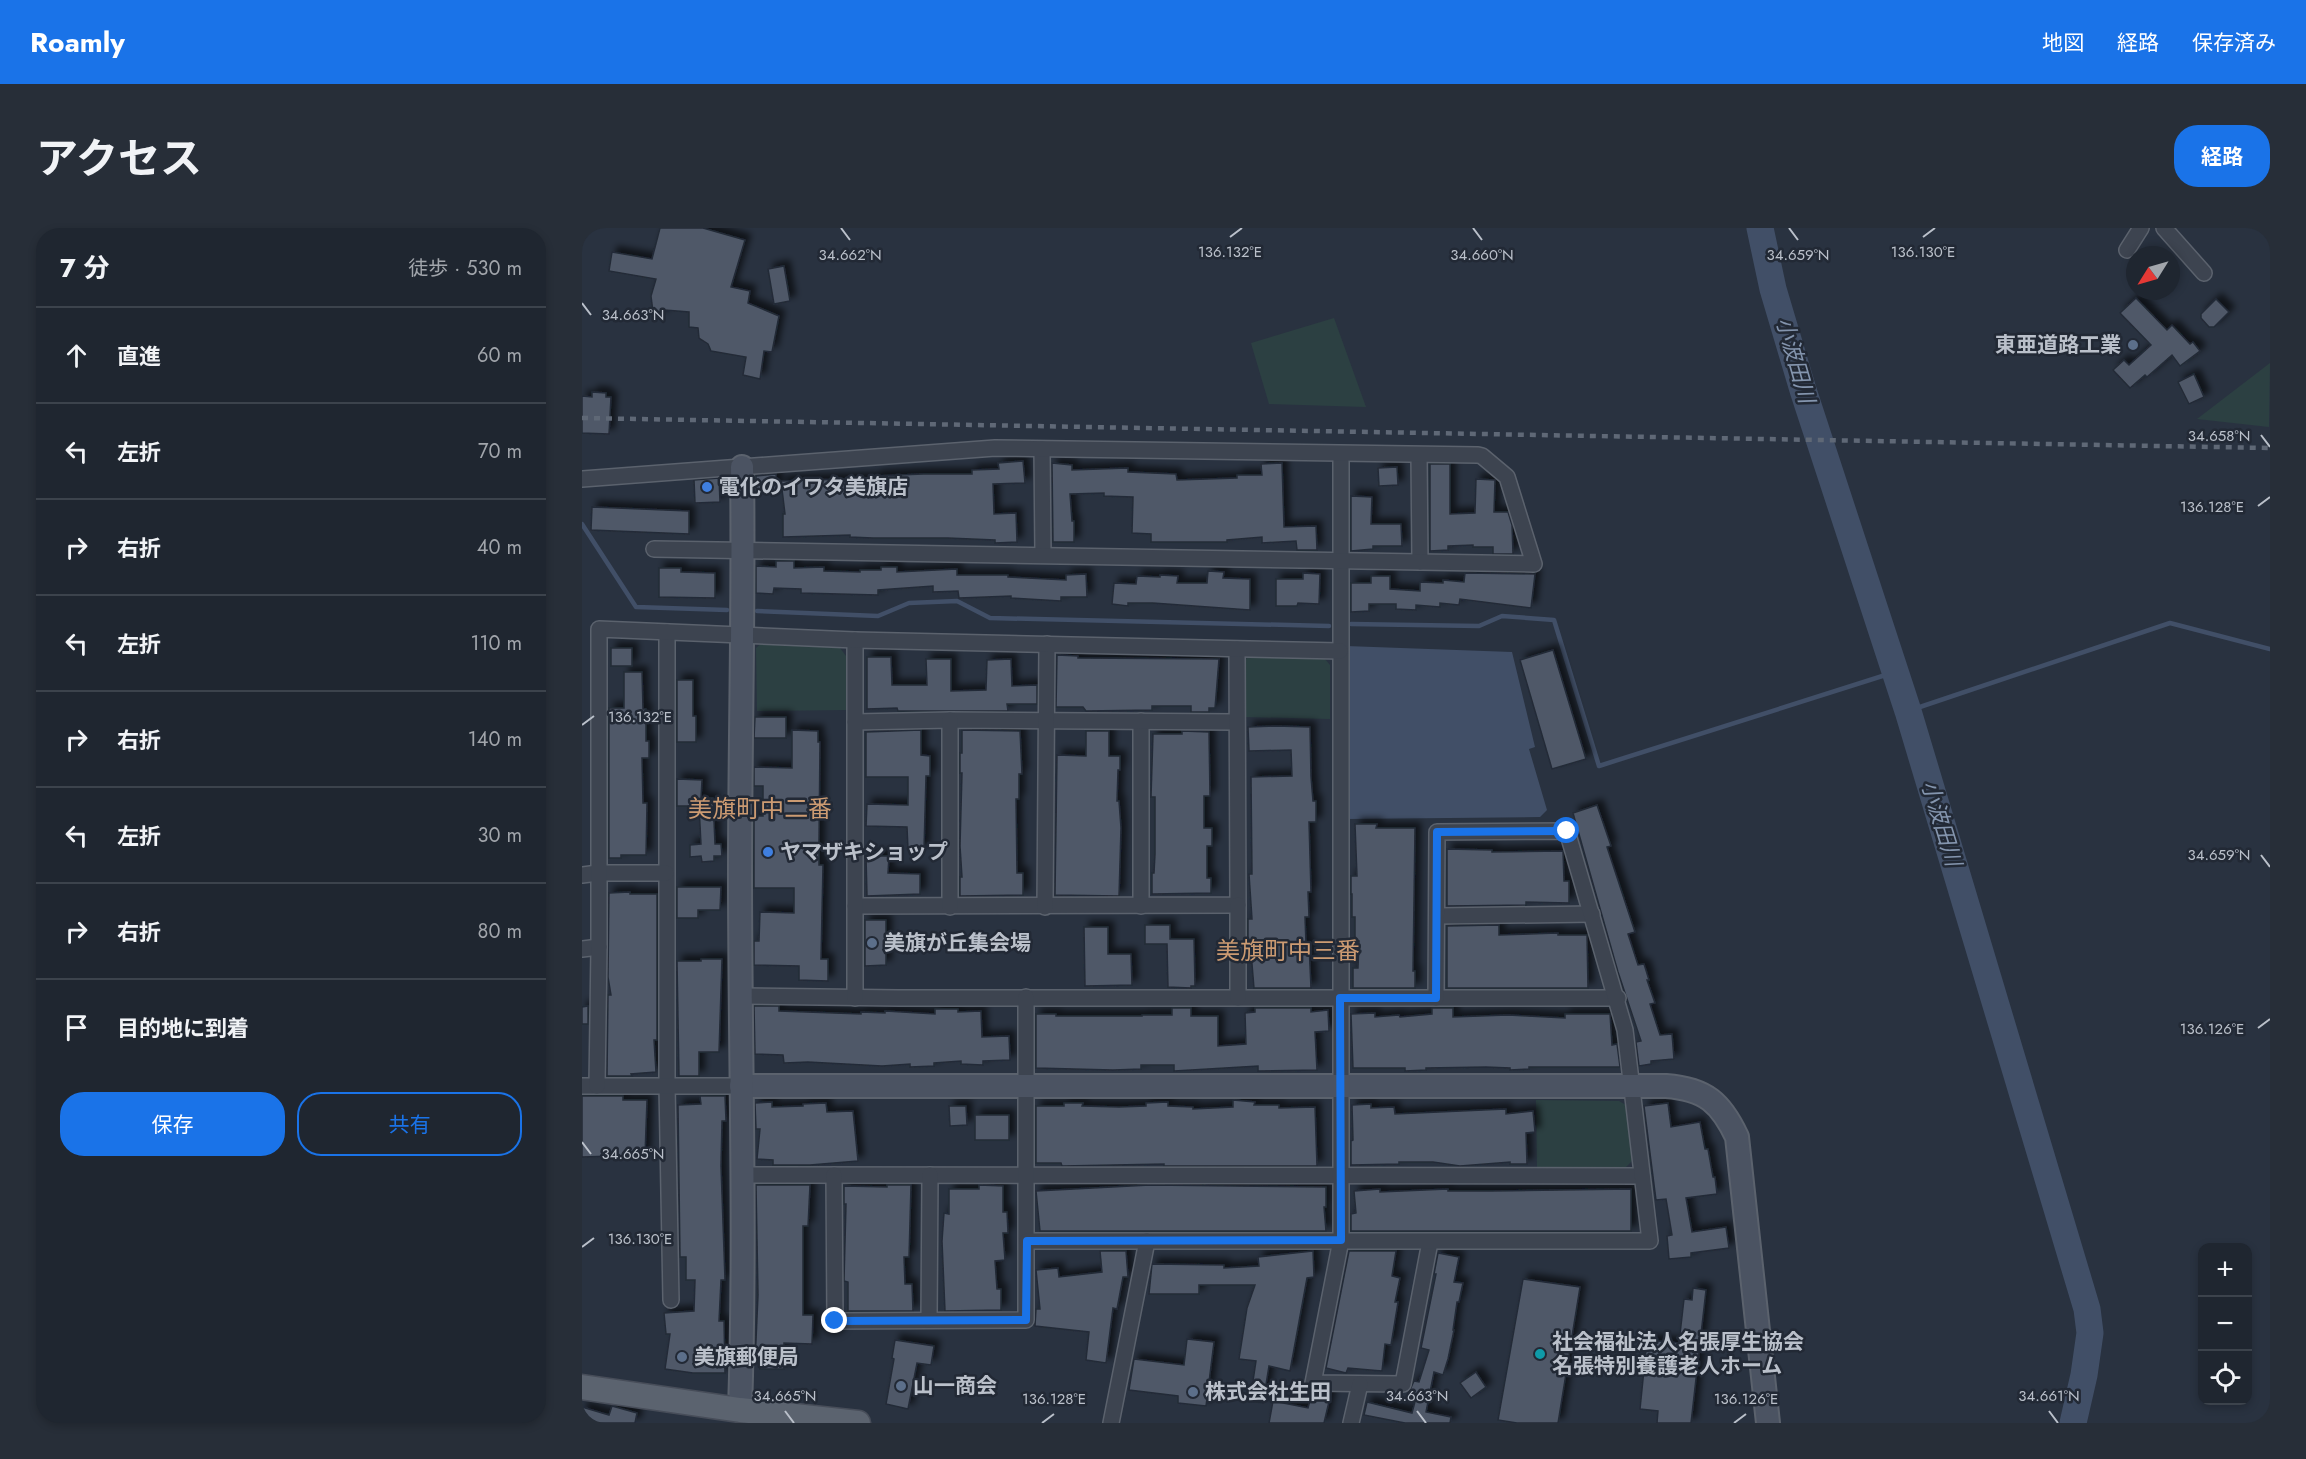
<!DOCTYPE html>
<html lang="ja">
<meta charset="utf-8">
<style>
body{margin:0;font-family:Jost,"Noto Sans JP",sans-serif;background:#272e38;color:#f1f3f6}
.controls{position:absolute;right:18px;bottom:18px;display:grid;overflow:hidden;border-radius:12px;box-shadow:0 3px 9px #0003}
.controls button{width:54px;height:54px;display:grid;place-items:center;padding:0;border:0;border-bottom:2px solid #3c434c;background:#1f2630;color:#f1f3f6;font:30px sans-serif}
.compass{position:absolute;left:1544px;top:18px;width:54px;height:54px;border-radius:50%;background:#1f2630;box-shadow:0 3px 9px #0003;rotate:233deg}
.stop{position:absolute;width:18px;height:18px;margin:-14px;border:4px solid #1a73e8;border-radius:50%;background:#fff}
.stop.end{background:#1a73e8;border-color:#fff;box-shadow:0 2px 6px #0008}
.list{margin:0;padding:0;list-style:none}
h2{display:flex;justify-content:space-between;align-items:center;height:78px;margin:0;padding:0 24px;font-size:26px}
h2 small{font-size:20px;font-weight:400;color:#a1a5ab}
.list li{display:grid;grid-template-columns:39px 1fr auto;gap:18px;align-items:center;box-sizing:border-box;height:96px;padding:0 24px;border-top:2px solid #3c434c}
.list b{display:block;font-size:22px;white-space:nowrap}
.list em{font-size:20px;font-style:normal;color:#a1a5ab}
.actions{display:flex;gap:12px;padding:18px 24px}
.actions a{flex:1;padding:14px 0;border:2px solid #1a73e8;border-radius:24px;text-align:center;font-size:21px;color:#1a73e8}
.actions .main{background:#1a73e8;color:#fff}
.icon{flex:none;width:33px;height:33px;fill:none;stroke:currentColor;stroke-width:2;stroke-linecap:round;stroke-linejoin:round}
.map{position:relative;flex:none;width:1688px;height:1195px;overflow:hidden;border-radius:24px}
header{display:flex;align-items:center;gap:36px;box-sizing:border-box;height:84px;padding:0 30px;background:#1a73e8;color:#fff}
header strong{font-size:28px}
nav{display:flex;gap:33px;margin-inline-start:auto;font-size:21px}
.intro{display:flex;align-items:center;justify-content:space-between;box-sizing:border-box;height:144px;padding:0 36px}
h1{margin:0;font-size:42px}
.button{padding:15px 27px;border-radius:24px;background:#1a73e8;color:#fff;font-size:21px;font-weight:700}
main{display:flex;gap:36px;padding:0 36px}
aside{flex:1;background:#1f2630;border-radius:24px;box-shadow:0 3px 9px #0003}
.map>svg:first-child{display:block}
.green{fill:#2c4042}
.water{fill:#414f67}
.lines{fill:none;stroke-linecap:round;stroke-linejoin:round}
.stream{stroke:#414f67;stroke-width:4.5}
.river{stroke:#414f67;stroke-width:27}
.building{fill:#4f5968;stroke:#242b37;stroke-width:1.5;filter:url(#shadow)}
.street-casing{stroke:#5b626d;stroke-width:18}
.secondary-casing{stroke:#5b626d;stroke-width:26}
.primary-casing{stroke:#474d59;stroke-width:27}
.street{stroke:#3d4450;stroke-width:15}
.secondary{stroke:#4b5362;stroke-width:22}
.primary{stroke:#5b636f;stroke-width:24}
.rail{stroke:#5f6876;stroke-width:4.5;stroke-dasharray:6 6;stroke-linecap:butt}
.route{stroke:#1a73e8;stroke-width:8}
.ticks{fill:none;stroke:#bac0ca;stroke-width:2}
.service-dot{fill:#5c6f8a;stroke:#222935;stroke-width:2}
.shop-dot{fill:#3f7fe0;stroke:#222935;stroke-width:2}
.culture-dot{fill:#0f9aa8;stroke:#222935;stroke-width:2}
.labels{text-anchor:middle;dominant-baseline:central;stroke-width:5;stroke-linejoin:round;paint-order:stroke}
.poi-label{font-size:21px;font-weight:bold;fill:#bac0ca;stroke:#222935;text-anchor:start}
.water-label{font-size:22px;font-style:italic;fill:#8495ae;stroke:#222935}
.quarter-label{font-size:24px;fill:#cc9b72;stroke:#222935}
.ticks-label{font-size:15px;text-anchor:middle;fill:#bac0ca;stroke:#222935;stroke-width:5;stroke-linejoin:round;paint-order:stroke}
</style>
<header>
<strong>Roamly</strong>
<nav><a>地図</a><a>経路</a><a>保存済み</a></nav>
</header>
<div class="intro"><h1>アクセス</h1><a class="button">経路</a></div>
<main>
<aside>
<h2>7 分<small>徒歩 · 530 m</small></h2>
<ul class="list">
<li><svg class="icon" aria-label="ahead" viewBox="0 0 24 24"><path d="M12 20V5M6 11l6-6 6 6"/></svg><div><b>直進</b></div><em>60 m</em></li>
<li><svg class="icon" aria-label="left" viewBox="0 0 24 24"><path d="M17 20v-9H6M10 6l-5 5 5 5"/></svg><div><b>左折</b></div><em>70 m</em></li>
<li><svg class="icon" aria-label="right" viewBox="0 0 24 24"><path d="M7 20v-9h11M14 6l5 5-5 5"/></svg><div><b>右折</b></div><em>40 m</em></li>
<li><svg class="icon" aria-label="left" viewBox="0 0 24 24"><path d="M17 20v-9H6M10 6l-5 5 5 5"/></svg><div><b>左折</b></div><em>110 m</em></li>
<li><svg class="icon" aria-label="right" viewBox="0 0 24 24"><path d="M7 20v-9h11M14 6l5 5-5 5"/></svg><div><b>右折</b></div><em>140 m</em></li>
<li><svg class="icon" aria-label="left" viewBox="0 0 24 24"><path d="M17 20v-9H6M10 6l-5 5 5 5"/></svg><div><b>左折</b></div><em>30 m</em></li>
<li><svg class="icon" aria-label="right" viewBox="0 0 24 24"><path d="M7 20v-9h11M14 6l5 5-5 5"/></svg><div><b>右折</b></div><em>80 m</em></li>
<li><svg class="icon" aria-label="arrive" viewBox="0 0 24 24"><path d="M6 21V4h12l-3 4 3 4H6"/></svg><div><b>目的地に到着</b></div></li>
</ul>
<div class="actions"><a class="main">保存</a><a>共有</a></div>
</aside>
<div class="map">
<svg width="1688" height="1195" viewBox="0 0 1688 1195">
<defs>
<filter id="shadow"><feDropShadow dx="5.5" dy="-5.5" stdDeviation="3" flood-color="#0009"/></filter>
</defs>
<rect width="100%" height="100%" fill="#293240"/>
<g class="green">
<polygon points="752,90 784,179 687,176 669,115"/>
<polygon points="1688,135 1687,199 1615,191"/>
<polygon points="181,414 258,420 264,428 265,482 175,483 174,420"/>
<polygon points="668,428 742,430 748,437 748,491 662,489 661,433"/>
<polygon points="954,872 1037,873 1044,877 1051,932 1042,941 955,939"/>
</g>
<polygon class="water" points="764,418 930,424 953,519 947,521 965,582 958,589 764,591"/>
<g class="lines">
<g class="stream">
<polyline points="0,296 54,379 145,382"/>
<polyline points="175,383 296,388 327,375 375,373 408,390 747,398"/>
<polyline points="769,396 897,398 920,388 972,392 1017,538 1313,444"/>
<polyline points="1326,483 1588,395 1688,421"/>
</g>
<polyline class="river" points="1178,0 1191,61 1221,162 1326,483 1505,1081 1508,1105 1502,1147 1491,1195"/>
</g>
<g class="building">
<polygon points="78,0 121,0 163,12 149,59 168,63 166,75 197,88 190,124 182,123 178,151 161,147 164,129 129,123 126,116 117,110 116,100 107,99 107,84 83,82 79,88 71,84 69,68 74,51 27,43 30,24 70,31"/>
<polygon points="202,38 208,73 192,76 186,41"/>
<polygon points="1554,70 1585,102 1590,97 1608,116 1611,114 1618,123 1598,138 1590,127 1565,149 1563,147 1548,160 1531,142 1542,132 1547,137 1569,117 1538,85"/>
<polygon points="1634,71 1647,84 1632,99 1627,99 1619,90 1619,86"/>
<polygon points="1612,146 1622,169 1607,176 1596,154"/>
<polygon points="10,164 24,165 24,169 29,169 27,206 0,205 0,168 10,169"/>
<polygon points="441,233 443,255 411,256 412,286 434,285 435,314 413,315 413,312 366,310 291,310 268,309 268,307 201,309 201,286 203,286 199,253 294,250 294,248 341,246 390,246 390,242 417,241 416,235"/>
<polygon points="470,235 490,237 490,242 546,240 546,244 594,246 595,252 655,250 655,247 680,247 679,236 700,235 702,299 734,298 735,322 715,322 714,313 680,315 680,309 645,312 645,314 569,314 569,306 550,305 551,269 522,268 522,265 488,266 490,293 492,293 492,314 471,314"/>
<polygon points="848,236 868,236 868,286 893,285 894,251 913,252 912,284 926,284 930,297 931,326 911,326 911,319 891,319 891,317 866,318 866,322 848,323"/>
<polygon points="815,239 816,257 797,258 796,240"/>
<polygon points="194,246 196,262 174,264 174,248"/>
<polygon points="137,250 138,274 113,275 112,252"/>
<polygon points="769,268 790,269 789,296 819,296 820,318 791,318 791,321 769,323"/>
<polygon points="10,279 107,283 107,306 9,302"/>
<polygon points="194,333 212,333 212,340 242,339 242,343 278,344 278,342 299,342 299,339 315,339 315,344 375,341 375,347 426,347 426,349 484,352 484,347 504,346 505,369 479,369 479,373 429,370 429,368 377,370 376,363 351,364 351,358 296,362 296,367 219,365 219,361 192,360 191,366 174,365 174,338 194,339"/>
<polygon points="77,340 99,340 99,344 133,345 133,370 77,369"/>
<polygon points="626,343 642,344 641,350 668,351 668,382 571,375 546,375 546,378 530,376 532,355 554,356 555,348 578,349 578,347 596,348 595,355 625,355"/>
<polygon points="721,345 738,346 737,376 716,375 715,378 694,378 694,351 721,351"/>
<polygon points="883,345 953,346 949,380 878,371 877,377 858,375 858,379 834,377 834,382 814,381 814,376 787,376 787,383 769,384 769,355 789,355 789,348 808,348 808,361 838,363 838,354 861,355 861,352 882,354"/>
<rect x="29" y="420" width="21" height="18"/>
<polygon points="971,422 1004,531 970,541 938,432"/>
<polygon points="475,427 496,428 496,430 637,431 633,480 627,480 627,484 609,484 609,478 570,478 570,482 504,483 501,479 474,479"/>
<polygon points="285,429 309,429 310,457 345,457 344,431 369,431 369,463 404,462 405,432 429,431 430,458 455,457 455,476 425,476 426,483 316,483 315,480 285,481"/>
<polygon points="42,444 60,444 61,481 64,481 64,513 67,513 67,530 60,530 61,575 65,575 64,627 39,627 39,630 27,630 27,480 42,480"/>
<polygon points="95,452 111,452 111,488 114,488 114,514 95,514"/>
<polygon points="173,489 204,489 204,510 172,510"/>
<polygon points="694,498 728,499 729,549 731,573 734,573 734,594 727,594 729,664 726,664 727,689 723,689 724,716 727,716 729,760 672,760 668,712 666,712 666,691 670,691 667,646 670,646 669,549 710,548 709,522 667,523 666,499"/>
<polygon points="210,502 236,503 236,514 238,514 237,614 237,637 241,637 239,731 246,731 246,753 217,752 217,738 172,737 172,713 177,713 178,684 212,685 212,660 172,660 172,588 181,588 181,558 172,558 172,539 210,540"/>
<polygon points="339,502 339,527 348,528 348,548 344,548 342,621 326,621 325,599 284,598 285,576 326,577 326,549 284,549 284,504"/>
<polygon points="380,502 438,503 440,546 437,546 437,571 434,571 435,645 441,645 441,667 378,668 378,649 380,649 378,618 380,545 378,545 378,525 380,525"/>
<polygon points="504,503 527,503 527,528 538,528 538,542 536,542 535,573 537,573 539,600 537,668 473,667 475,527 504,528"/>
<polygon points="600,503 627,504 628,568 622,568 622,600 630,600 630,618 625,618 625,650 629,650 629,665 570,666 570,645 572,645 573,626 573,569 569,569 571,506 600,506"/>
<polygon points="95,551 120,552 119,570 131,570 133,616 139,616 140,628 132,628 132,633 120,634 119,628 108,629 108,617 119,616 117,578 95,578"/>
<polygon points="1015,577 1029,618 1025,619 1053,704 1046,706 1056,737 1062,736 1067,752 1065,752 1073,775 1068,776 1078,807 1090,806 1092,831 1069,833 1069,836 1057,838 1054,814 1059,813 1036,744 991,585"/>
<polygon points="773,596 795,596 794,600 833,600 831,743 833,743 833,760 771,760 771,740 776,740 777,713 773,713 773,689 770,689 770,666 769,666 769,648 775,648"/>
<polygon points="865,621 910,622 910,624 981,623 982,653 987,653 987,675 944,674 944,677 865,678"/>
<polygon points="284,628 307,628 306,645 338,646 338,666 285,668"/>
<polygon points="95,659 139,659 138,682 116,682 116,690 95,690"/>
<polygon points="48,664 48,666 75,666 75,812 72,812 74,844 49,846 50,848 25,848 26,767 29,767 26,749 27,665"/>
<polygon points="283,692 304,692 304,737 283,738"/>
<polygon points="563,697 588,697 588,711 612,711 613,758 609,758 609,760 586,759 585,716 563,716"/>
<polygon points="917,697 917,707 976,705 976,707 1005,707 1006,760 865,760 865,698"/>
<polygon points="502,699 526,699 526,726 549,726 550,757 503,758"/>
<polygon points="119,731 140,731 137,824 117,824 117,848 97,848 95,733 119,733"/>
<polygon points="6,778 6,796 0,796 0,779"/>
<polygon points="172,778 197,778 197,783 279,786 279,784 303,785 303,783 353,786 353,781 376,781 376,784 399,783 400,809 427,808 428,832 401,833 401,837 379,836 379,833 352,835 352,838 328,839 328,836 300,838 226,834 202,835 201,827 173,826"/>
<polygon points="590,780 609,780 609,788 636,788 636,818 664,816 663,785 673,784 673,780 729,780 729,784 746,782 747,803 733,804 735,842 676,843 676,838 592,843 592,837 559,837 559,841 531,842 454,840 454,786 474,786 474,788 560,788 560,787 590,787"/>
<polygon points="850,780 871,780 871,789 926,787 983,790 983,786 1028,786 1030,817 1035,816 1038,839 947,839 947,841 928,842 928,840 904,839 844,840 844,842 823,843 823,840 771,840 769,786 793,785 793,789 817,787 818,789 850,786"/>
<polygon points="0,868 41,868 41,872 65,872 63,927 0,929"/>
<polygon points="118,868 143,868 144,893 140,893 139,938 143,1052 139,1052 137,1093 142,1093 143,1145 111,1145 83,1141 88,1106 84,1106 82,1085 112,1083 113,1052 104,1052 104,1029 98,1029 96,877 119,876"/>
<polygon points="651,872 673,874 672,877 697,877 697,880 733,879 735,938 582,938 582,936 480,938 479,935 454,935 454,878 482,878 482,875 501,875 500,878 537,879 564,878 564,875 586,874 586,878 611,879 611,881 651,879"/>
<polygon points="190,874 190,879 221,878 221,876 244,875 245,884 271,883 276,933 228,937 191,937 191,932 175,931 178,901 174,901 173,875"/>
<polygon points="1086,875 1089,899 1118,894 1123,921 1126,921 1131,949 1133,949 1135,966 1104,970 1110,1004 1144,999 1147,1020 1109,1025 1109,1029 1087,1031 1085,1008 1090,1007 1084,971 1074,972 1062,878"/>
<polygon points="789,876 789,880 812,879 813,886 924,881 924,886 951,883 953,904 944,905 945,936 928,936 928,934 878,938 851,934 817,934 817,936 769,937 769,913 771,912 770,877"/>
<polygon points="367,878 384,878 385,897 368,898"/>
<rect x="393" y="887" width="34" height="25"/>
<polygon points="174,957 228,957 226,998 221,998 221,1087 231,1087 230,1116 202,1115 202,1141 178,1141 178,1135 173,1135 176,1067"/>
<polygon points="305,957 329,957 327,1029 322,1029 323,1056 330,1056 331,1083 266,1083 266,1054 262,1053 264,976 262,976 262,958 305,959"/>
<polygon points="397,957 421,958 421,984 425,984 426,1005 421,1005 423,1032 413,1033 415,1061 419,1061 419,1082 363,1083 360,1013 362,985 367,986 367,961 397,961"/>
<polygon points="568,957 744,959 744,979 742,979 744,1003 458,1003 454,963"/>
<polygon points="798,961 798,964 866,961 866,963 909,963 1049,961 1049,1003 769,1003 769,986 774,985 772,963"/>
<polygon points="518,1023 544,1023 546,1049 541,1049 535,1081 531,1080 524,1135 504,1132 507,1104 453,1098 454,1081 458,1081 454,1042 476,1040 477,1049 520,1044"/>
<polygon points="731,1023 732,1049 725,1050 708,1143 687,1138 681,1175 668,1173 674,1133 657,1131 665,1080 673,1057 617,1057 617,1066 567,1066 570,1036 642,1037 642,1040 677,1038 676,1029"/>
<polygon points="767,1023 814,1023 810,1048 818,1050 813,1074 816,1074 809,1117 803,1116 800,1143 766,1140 764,1145 744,1140"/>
<polygon points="856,1025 877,1029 872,1054 881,1055 877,1074 875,1074 871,1102 872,1102 866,1131 861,1147 852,1144 844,1184 869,1189 868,1195 823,1195 782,1187 785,1174 830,1185 835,1166 827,1164 832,1153 837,1154 847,1122 839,1120 854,1046 852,1046"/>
<polygon points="941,1051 998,1059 976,1195 935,1195 916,1192"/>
<polygon points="1111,1060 1124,1062 1109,1195 1075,1195 1076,1183 1058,1181 1065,1112 1097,1115 1102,1071 1110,1072"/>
<polygon points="605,1111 632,1114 624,1178 596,1175 596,1168 547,1162 552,1131 602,1137"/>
<polygon points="313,1112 352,1118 349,1137 335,1135 326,1181 304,1176 312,1131 310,1130"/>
<polygon points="894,1144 904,1159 889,1170 878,1155"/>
<polygon points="730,1165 749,1165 742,1195 687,1195 691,1173 726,1180"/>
<polygon points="30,1178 55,1185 53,1195 0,1195 0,1179 27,1187"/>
</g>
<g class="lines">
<g class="street-casing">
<g id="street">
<polyline points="1582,0 1622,45"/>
<polyline points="1545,22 1559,0"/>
<polyline points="460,221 461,327"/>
<polyline points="759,226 759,1012 731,1155 821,1156 848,1014"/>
<polyline points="837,227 838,334"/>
<polyline points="0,251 413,220 896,227 900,228 925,249 952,336 72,321"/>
<polyline points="85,404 85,858 89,1072"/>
<polyline points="559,493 559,678"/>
<polyline points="273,494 368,492 654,494"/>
<polyline points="0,647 16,645 84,645"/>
<polyline points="273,678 656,677 655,421"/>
<polyline points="368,679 368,492"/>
<polyline points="463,679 465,416"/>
<polyline points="855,688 1010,686"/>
<polyline points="0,721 17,719"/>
<polyline points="159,768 316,770 1036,770"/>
<polyline points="273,770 273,412"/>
<polyline points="656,770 656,677"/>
<polyline points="0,858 159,858"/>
<polyline points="15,858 17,719 17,401 273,412 758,423"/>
<polyline points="160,947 1060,948"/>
<polyline points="252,947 253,1093 444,1092 444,769"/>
<polyline points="445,1013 1068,1013 1043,802 985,603 855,604 854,770"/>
<polyline points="347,1092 348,947"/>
<polyline points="529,1195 565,1013"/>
<polyline points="769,1195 778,1156"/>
</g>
</g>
<g class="secondary-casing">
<g id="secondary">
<path d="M159,858h925c40,3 55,17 71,51l31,286"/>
<path d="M158,1182c6,-178 0,-357 0,-536 0,-135 4,-271 2,-407"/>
</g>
</g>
<g class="primary-casing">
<polyline id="primary" points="0,1159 158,1182 276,1195"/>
</g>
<use href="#street" class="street"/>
<use href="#secondary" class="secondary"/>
<use href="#primary" class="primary"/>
<polyline class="rail" points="0,190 1688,220"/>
</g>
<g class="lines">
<polyline class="route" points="253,1093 444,1092 445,1013 759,1012 758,770 854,770 855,604 985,603"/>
</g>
<path class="ticks" d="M259,0l9,12M891,0l9,12M1207,0l9,12M648,9l12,-9M1341,9l12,-9M0,75l9,12M1679,207l9,12M1676,278l12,-9M0,497l12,-9M1679,627l9,12M1676,800l12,-9M0,914l9,12M0,1019l12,-9M203,1183l9,12M835,1183l9,12M1467,1183l9,12M460,1195l12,-9M1152,1195l12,-9"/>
<g class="service-dot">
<circle cx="1551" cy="117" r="6"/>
<circle cx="290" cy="715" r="6"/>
<circle cx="100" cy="1129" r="6"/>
<circle cx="319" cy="1158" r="6"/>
<circle cx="611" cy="1164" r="6"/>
</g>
<g class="shop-dot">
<circle cx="125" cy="259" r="6"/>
<circle cx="186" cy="624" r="6"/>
</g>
<circle class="culture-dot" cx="958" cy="1126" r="6"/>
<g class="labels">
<g class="poi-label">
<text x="1539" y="117" text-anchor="end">東亜道路工業</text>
<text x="137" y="259">電化のイワタ美旗店</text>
<text x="198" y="624">ヤマザキショップ</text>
<text x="302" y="715">美旗が丘集会場</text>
<text x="970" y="1114">社会福祉法人名張厚生協会<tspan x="970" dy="24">名張特別養護老人ホーム</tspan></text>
<text x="112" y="1129">美旗郵便局</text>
<text x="331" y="1158">山一商会</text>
<text x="623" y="1164">株式会社生田</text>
</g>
<g class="water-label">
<text transform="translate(1214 132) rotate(74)">小波田川</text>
<text transform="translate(1360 595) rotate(73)">小波田川</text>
</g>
<g class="quarter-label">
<text x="178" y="580">美旗町中二番</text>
<text x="706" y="722">美旗町中三番</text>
</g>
</g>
<g class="ticks-label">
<text x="648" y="29">136.132°E</text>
<text x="1341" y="29">136.130°E</text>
<text x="268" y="32">34.662°N</text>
<text x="900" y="32">34.660°N</text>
<text x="1216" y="32">34.659°N</text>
<text x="51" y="92">34.663°N</text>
<text x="1637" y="213">34.658°N</text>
<text x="1630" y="284">136.128°E</text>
<text x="58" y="494">136.132°E</text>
<text x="1637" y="632">34.659°N</text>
<text x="1630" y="806">136.126°E</text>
<text x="51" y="931">34.665°N</text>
<text x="58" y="1016">136.130°E</text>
<text x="203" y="1173">34.665°N</text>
<text x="835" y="1173">34.663°N</text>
<text x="1467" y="1173">34.661°N</text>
<text x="472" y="1176">136.128°E</text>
<text x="1164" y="1176">136.126°E</text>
</g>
</svg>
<div class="controls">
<button>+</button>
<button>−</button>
<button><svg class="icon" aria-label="locate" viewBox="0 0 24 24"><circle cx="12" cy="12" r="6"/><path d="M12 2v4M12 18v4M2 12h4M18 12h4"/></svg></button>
</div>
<svg class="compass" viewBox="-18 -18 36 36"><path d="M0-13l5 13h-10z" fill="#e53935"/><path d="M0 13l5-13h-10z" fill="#a1a5ab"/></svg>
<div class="stop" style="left:985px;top:603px"></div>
<div class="stop end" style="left:253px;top:1093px"></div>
</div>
</main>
